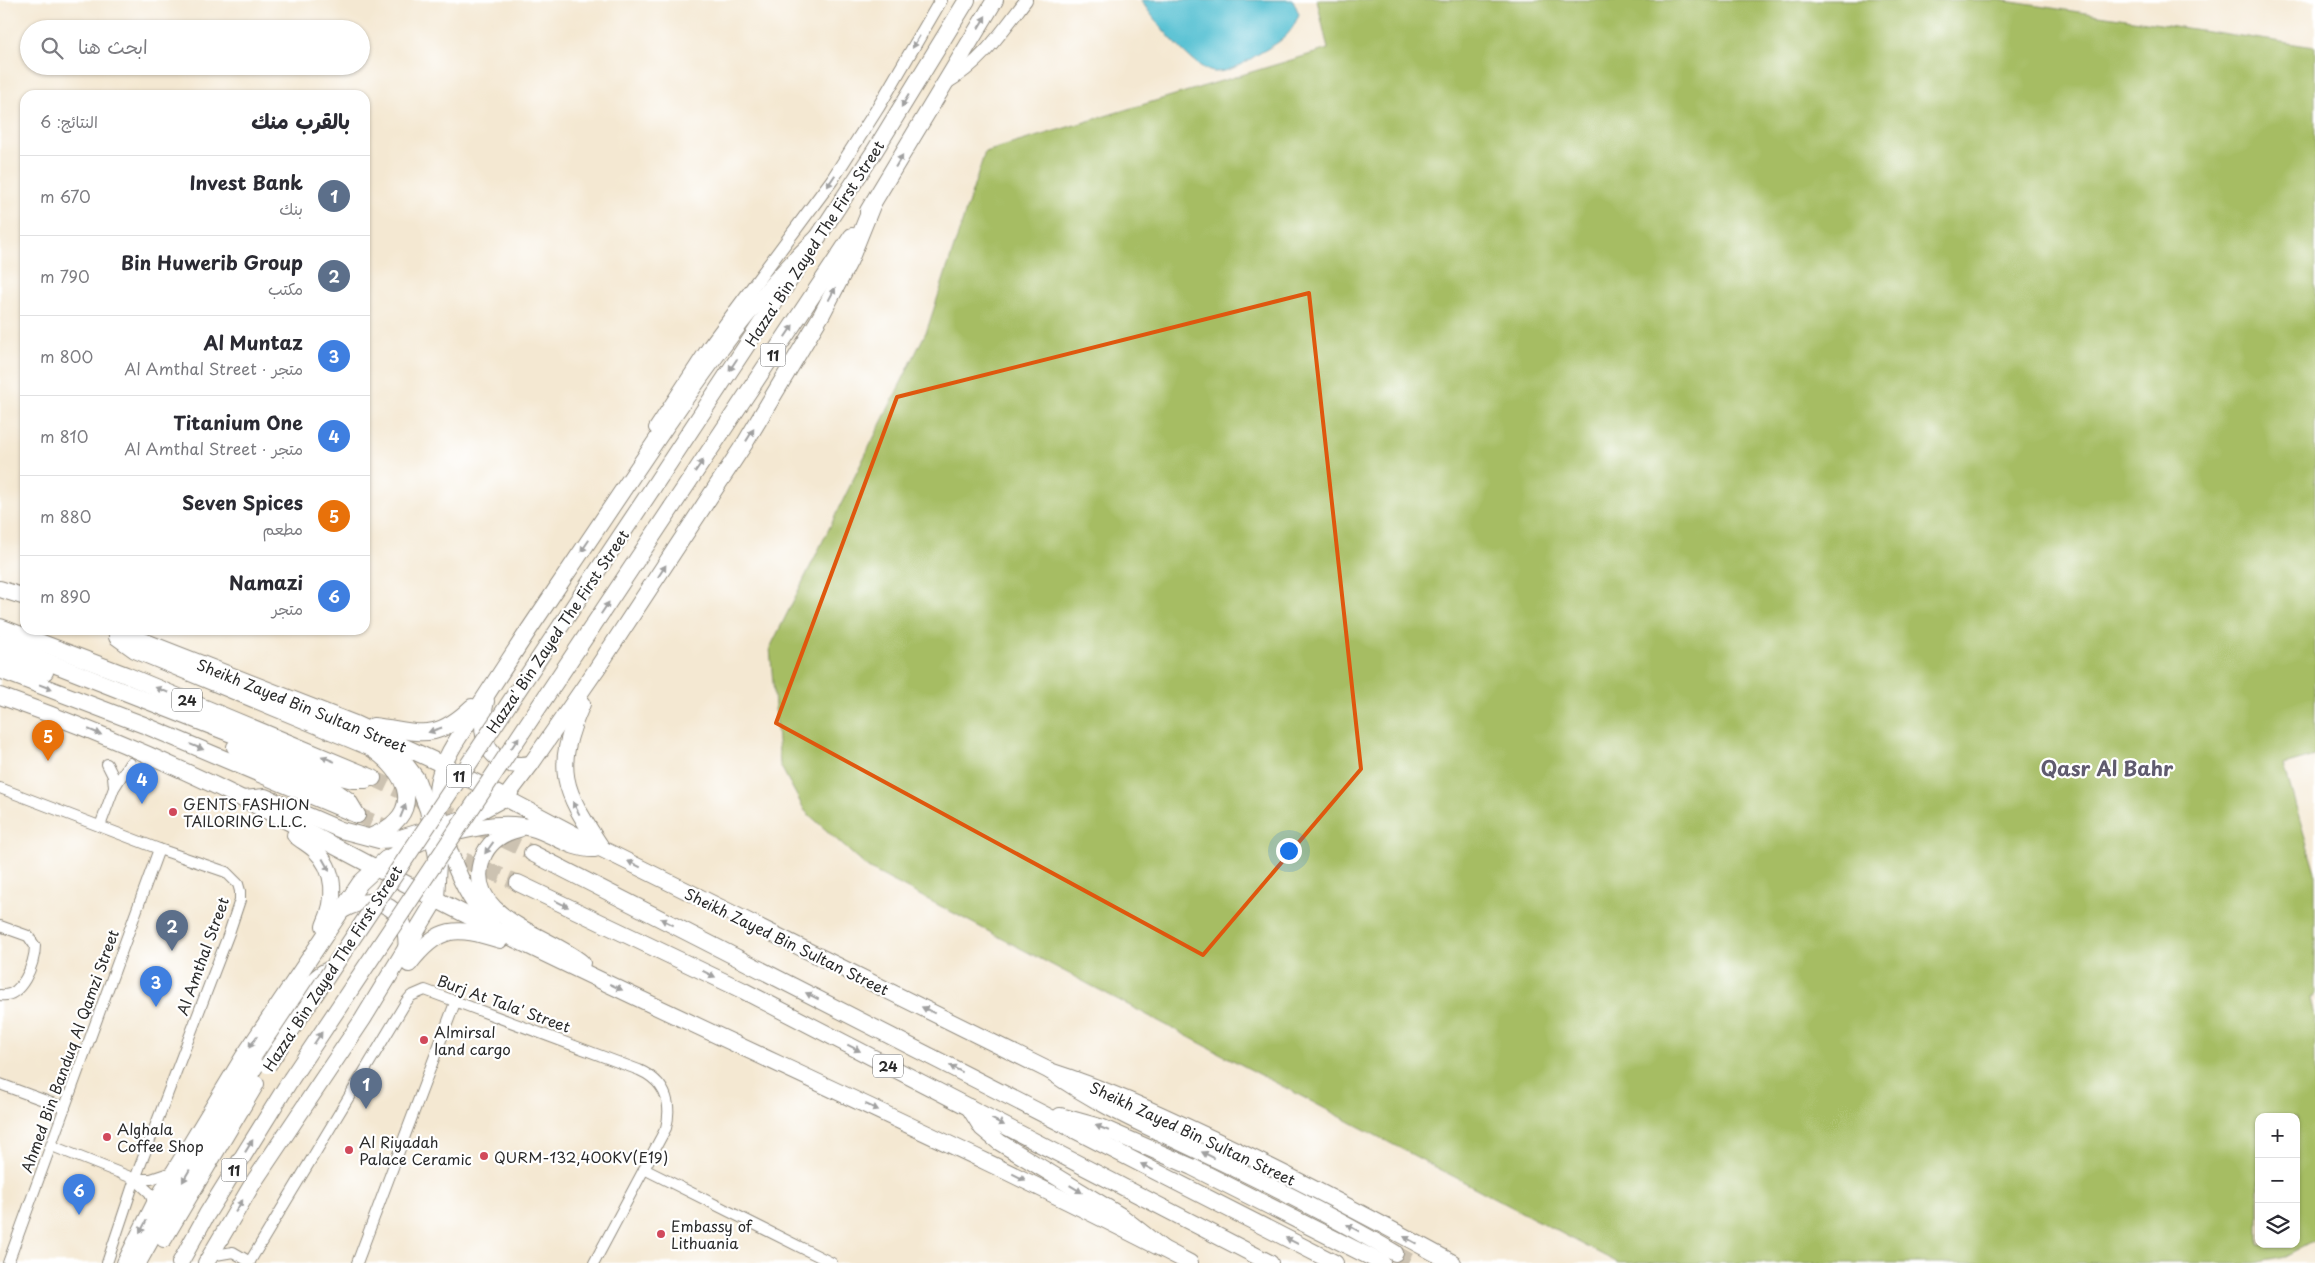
<!DOCTYPE html>
<html lang="ar">
<meta charset="utf-8">
<style>
body{margin:0;font-family:"Playpen Sans","Playpen Sans Arabic",sans-serif;background:#f7f7f7;color:#2b2b33;direction:rtl}
.controls{position:absolute;right:15px;bottom:15px;display:grid;overflow:hidden;border-radius:10px;box-shadow:0 1px 4px #0004}
.controls button{width:45px;height:45px;display:grid;place-items:center;padding:0;border:0;border-bottom:1px solid #e1e1e2;background:#fff;color:#2b2b33;font:25px sans-serif}
.you{position:absolute;left:1288px;top:850px;width:18px;height:18px;margin:-12px;border:4px solid #fff;border-radius:50%;background:#1a73e8;box-shadow:0 0 0 8px #1a73e833}
.badge{display:grid;place-items:center;width:32px;height:32px;border-radius:50%;background:#1a73e8;color:#fff;font-size:16px;font-weight:700}
.pin{position:absolute;translate:-50% -41px;filter:drop-shadow(0 1px 2px #0008)}
.pin::after{content:'';position:absolute;top:26px;width:18px;height:15px;background:inherit;clip-path:polygon(0 0,100% 0,50% 100%)}
.list{margin:0;padding:0;list-style:none}
h2{display:flex;justify-content:space-between;align-items:center;height:65px;margin:0;padding:0 20px;font-size:21px}
h2 small{font-size:16px;font-weight:400;color:#7c7c81}
.list li{display:grid;grid-template-columns:32px 1fr auto;gap:15px;align-items:center;box-sizing:border-box;height:80px;padding:0 20px;border-top:1px solid #e1e1e2}
.list b{display:block;font-size:19px;white-space:nowrap}
.list p{margin:0;font-size:16px;white-space:nowrap;color:#7c7c81}
.list em{font-size:16px;font-style:normal;color:#7c7c81}
.icon{flex:none;width:28px;height:28px;fill:none;stroke:currentColor;stroke-width:2;stroke-linecap:round;stroke-linejoin:round}
.map{position:relative;flex:none;width:2315px;height:1263px;overflow:hidden;direction:ltr}
.search{position:absolute;background:#fff;box-shadow:0 1px 4px #0004;left:20px;top:20px;width:350px;height:55px;display:flex;align-items:center;gap:12px;box-sizing:border-box;padding:0 18px;border-radius:28px;color:#7c7c81;font-size:19px}
.panel{position:absolute;background:#fff;box-shadow:0 1px 4px #0004;left:20px;top:90px;width:350px;height:545px;border-radius:15px;direction:rtl}
.map>svg:first-child{display:block}
.green{fill:#a6bd63;stroke:#687447;fill-rule:evenodd}
.water{fill:#57c1d3;stroke:#41767f}
.lines{fill:none;stroke-linecap:round;stroke-linejoin:round}
.trunk-tunnel{stroke:#ccc2b1;stroke-width:16;stroke-dasharray:16 8;stroke-linecap:butt}
.minor-casing{stroke:#908a7e;stroke-width:12}
.tertiary-casing{stroke:#908a7e;stroke-width:14}
.primary-casing{stroke:#908a7e;stroke-width:18}
.trunk-casing{stroke:#908a7e;stroke-width:18}
.minor{stroke:#fff;stroke-width:10}
.tertiary{stroke:#fff;stroke-width:12}
.primary{stroke:#fff;stroke-width:16}
.trunk{stroke:#fff;stroke-width:16}
.primary-bridge-casing{stroke:#908a7e;stroke-width:18;stroke-linecap:butt}
.primary-bridge{stroke:#fff;stroke-width:16}
.oneway{fill:#a0a0a0}
.marked{fill:none;stroke:#df570e;stroke-width:4;stroke-linejoin:round}
.poi-dot{fill:#d1495b;stroke:#fff;stroke-width:2}
.labels{text-anchor:middle;dominant-baseline:central;stroke-width:4.5;stroke-linejoin:round;paint-order:stroke}
.shield{fill:#fff;stroke:#6b6b6b;stroke-width:1}
.shield-label{font-size:14px;font-weight:bold;fill:#2b2b2b}
.street-label{font-size:15px;fill:#2b2b2b;stroke:#fff}
.poi-label{font-size:15px;fill:#2b2b2b;stroke:#fff;text-anchor:start}
.district-label{font-size:20px;font-weight:bold;fill:#605b6e;stroke:#fff}
</style>
<div class="map">
<svg width="2315" height="1263" viewBox="0 0 2315 1263">
<rect width="100%" height="100%" fill="#fff"/>
<filter id="ink" filterUnits="userSpaceOnUse"><feTurbulence type="fractalNoise" baseFrequency=".02" numOctaves="2"/><feDisplacementMap in="SourceGraphic" scale="10" xChannelSelector="R" yChannelSelector="G"/><feConvolveMatrix kernelMatrix="1 2 1 2 8 2 1 2 1" color-interpolation-filters="sRGB"/></filter>
<filter id="wash" filterUnits="userSpaceOnUse"><feTurbulence type="fractalNoise" baseFrequency=".0096" numOctaves="4" result="noise"/><feDisplacementMap in="SourceGraphic" scale="20" xChannelSelector="R" yChannelSelector="G"/><feGaussianBlur stdDeviation="1.12" result="paint"/><feColorMatrix in="noise" values="0 0 0 0 0 0 0 0 0 0 0 0 0 0 0 0 0 1.4 0 .05"/><feComposite in="paint" operator="in"/></filter>
<g filter="url(#wash)">
<rect width="100%" height="100%" fill="#f4e8d2"/>
<path class="green" d="M1317,0h681l317,47v709l-31,9 31,107v122l-4,3 4,20v224l-30,16 -29,6h-638l-750,-395 -63,-57 -25,-46 -10,-117 157,-318 58,-178 343,-103zM2259,1117h37v127h-37z"/>
<path class="water" d="M1141,0h152l6,14c-9,23 -18,27 -39,39 -13,8 -30,20 -46,19 -19,-1 -63,-55 -73,-72z"/>
</g>
<g filter="url(#ink)">
<g class="lines">
<g class="trunk-tunnel">
<polyline points="373,778 532,853"/>
<polyline points="357,815 397,832"/>
<polyline points="442,851 518,883"/>
<polyline points="1395,1253 1413,1263"/>
</g>
<g class="minor-casing">
<g id="minor">
<polyline points="107,764 113,776 114,787"/>
<polyline points="0,788 159,849 226,872 238,884 240,891 240,900 229,933 135,1179 107,1263"/>
<polyline points="100,826 114,788 130,763"/>
<path d="M0,926l28,10 7,10c0,18 -14,53 -35,49"/>
<polyline points="0,1084 65,1108"/>
<polyline points="52,1146 135,1179 150,1193 154,1205"/>
<polyline points="644,1169 832,1263"/>
<polyline points="135,1179 151,1179 172,1172"/>
<polyline points="210,1256 233,1252 250,1262"/>
<polyline points="8,1263 159,849"/>
<path d="M249,1263l157,-261 5,-6 14,-6 214,80c25,11 34,31 27,58l-72,135"/>
<polyline points="357,1263 456,1000"/>
</g>
</g>
<g class="tertiary-casing">
<g id="tertiary">
<path d="M945,84c36,-21 56,-51 81,-84"/>
<polyline points="655,428 708,347 832,180 879,106 941,0"/>
</g>
</g>
<g class="primary-casing">
<g id="primary">
<polyline points="868,211 995,0"/>
<polyline points="652,489 874,152 967,0"/>
<polyline points="672,507 852,236"/>
<polyline points="0,589 25,597"/>
<path d="M115,630l240,94 80,37 167,88 448,222c53,17 103,40 154,64 84,39 167,83 249,128"/>
<path d="M117,637l18,13 234,97c41,26 57,68 1,90"/>
<path d="M0,696c96,34 189,75 279,121 83,43 164,88 248,128 220,107 445,205 663,318"/>
<path d="M486,701c-9,36 2,70 45,63"/>
<path d="M582,704c-29,66 -19,85 19,143"/>
<path d="M373,726c46,5 60,18 99,-19"/>
<polyline points="243,799 265,797 341,830 379,840 397,839 469,817 506,797 531,764 596,670 745,443 822,314 850,260 873,203"/>
<path d="M519,829c-17,4 -31,13 -37,30 -20,58 67,76 100,104"/>
<path d="M447,834c28,-6 57,-14 85,-6 22,6 39,22 63,21"/>
<path d="M295,835c6,5 13,9 19,14 23,22 22,51 10,77"/>
<path d="M343,910c35,-21 68,1 63,41"/>
<path d="M491,921c-28,-18 -59,-106 -53,-138 5,-24 20,-45 34,-66 18,-28 37,-57 56,-86 46,-68 92,-137 138,-205 47,-67 92,-133 152,-189"/>
<path d="M409,964c30,-39 47,-38 91,-24"/>
<polyline points="164,1239 256,1084"/>
<polyline points="125,1263 154,1205 244,1056 360,883 386,859 421,842"/>
<path d="M138,1263c43,-78 88,-154 138,-228 15,-22 29,-55 54,-66"/>
<polyline points="180,1263 207,1214 291,1079"/>
<polyline points="206,1263 253,1183 363,1019 436,899 438,862 428,810 416,778 397,753 385,743"/>
</g>
</g>
<g class="trunk-casing">
<g id="trunk">
<polyline points="0,627 126,675 373,778"/>
<polyline points="0,643 341,777 353,780 366,780"/>
<polyline points="0,656 45,672"/>
<polyline points="0,670 144,725 357,815"/>
<polyline points="235,747 334,790 348,800 357,815"/>
<polyline points="532,853 1335,1263"/>
<polyline points="518,883 742,990 1270,1263"/>
<path d="M1050,1071c47,34 101,57 153,82 65,31 130,63 192,100"/>
<polyline points="969,1107 982,1128 999,1142 1121,1216 1163,1249"/>
<polyline points="1060,1116 1103,1128 1192,1167 1382,1263"/>
</g>
</g>
<use href="#minor" class="minor"/>
<use href="#tertiary" class="tertiary"/>
<use href="#primary" class="primary"/>
<use href="#trunk" class="trunk"/>
<g class="primary-bridge-casing">
<g id="primary-bridge">
<polyline points="268,1065 652,489"/>
<polyline points="291,1079 672,507"/>
</g>
</g>
<use href="#primary-bridge" class="primary-bridge"/>
</g>
<defs><path id="oneway-solid" d="M-6-.8H1V-3.2L6.5 0L1 3.2V.8H-6Z" transform="scale(1.25)"/></defs>
<g class="oneway">
<use href="#oneway-solid" transform="translate(982 22) rotate(-59)"/>
<use href="#oneway-solid" transform="translate(916 42) rotate(120)"/>
<use href="#oneway-solid" transform="translate(905 101) rotate(121)"/>
<use href="#oneway-solid" transform="translate(899 161) rotate(-59)"/>
<use href="#oneway-solid" transform="translate(831 181) rotate(124)"/>
<use href="#oneway-solid" transform="translate(832 294) rotate(-62)"/>
<use href="#oneway-solid" transform="translate(789 331) rotate(-56)"/>
<use href="#oneway-solid" transform="translate(733 365) rotate(123)"/>
<use href="#oneway-solid" transform="translate(750 435) rotate(-58)"/>
<use href="#oneway-solid" transform="translate(699 466) rotate(-56)"/>
<use href="#oneway-solid" transform="translate(585 546) rotate(124)"/>
<use href="#oneway-solid" transform="translate(662 571) rotate(-57)"/>
<use href="#oneway-solid" transform="translate(605 608) rotate(-56)"/>
<use href="#oneway-solid" transform="translate(46 687) rotate(21)"/>
<use href="#oneway-solid" transform="translate(162 690) rotate(-158)"/>
<use href="#oneway-solid" transform="translate(435 730) rotate(161)"/>
<use href="#oneway-solid" transform="translate(95 732) rotate(23)"/>
<use href="#oneway-solid" transform="translate(515 743) rotate(-56)"/>
<use href="#oneway-solid" transform="translate(197 747) rotate(22)"/>
<use href="#oneway-solid" transform="translate(328 759) rotate(-157)"/>
<use href="#oneway-solid" transform="translate(576 808) rotate(-118)"/>
<use href="#oneway-solid" transform="translate(403 811) rotate(-68)"/>
<use href="#oneway-solid" transform="translate(489 848) rotate(126)"/>
<use href="#oneway-solid" transform="translate(634 864) rotate(-154)"/>
<use href="#oneway-solid" transform="translate(326 865) rotate(61)"/>
<use href="#oneway-solid" transform="translate(562 904) rotate(26)"/>
<use href="#oneway-solid" transform="translate(667 922) rotate(-153)"/>
<use href="#oneway-solid" transform="translate(709 974) rotate(26)"/>
<use href="#oneway-solid" transform="translate(616 987) rotate(25)"/>
<use href="#oneway-solid" transform="translate(812 996) rotate(-153)"/>
<use href="#oneway-solid" transform="translate(928 1010) rotate(-154)"/>
<use href="#oneway-solid" transform="translate(318 1038) rotate(-56)"/>
<use href="#oneway-solid" transform="translate(253 1042) rotate(123)"/>
<use href="#oneway-solid" transform="translate(854 1048) rotate(27)"/>
<use href="#oneway-solid" transform="translate(956 1069) rotate(-153)"/>
<use href="#oneway-solid" transform="translate(872 1107) rotate(25)"/>
<use href="#oneway-solid" transform="translate(998 1122) rotate(27)"/>
<use href="#oneway-solid" transform="translate(1102 1128) rotate(-158)"/>
<use href="#oneway-solid" transform="translate(249 1146) rotate(-58)"/>
<use href="#oneway-solid" transform="translate(1208 1155) rotate(-154)"/>
<use href="#oneway-solid" transform="translate(1147 1167) rotate(-153)"/>
<use href="#oneway-solid" transform="translate(186 1176) rotate(120)"/>
<use href="#oneway-solid" transform="translate(1019 1177) rotate(26)"/>
<use href="#oneway-solid" transform="translate(1076 1189) rotate(31)"/>
<use href="#oneway-solid" transform="translate(239 1206) rotate(-59)"/>
<use href="#oneway-solid" transform="translate(143 1227) rotate(118)"/>
<use href="#oneway-solid" transform="translate(1353 1228) rotate(-150)"/>
<use href="#oneway-solid" transform="translate(1410 1240) rotate(-151)"/>
<use href="#oneway-solid" transform="translate(1292 1241) rotate(-153)"/>
</g>
</g>
<path class="marked" d="M1309,293l52,476 -158,186 -427,-232 121,-326z"/>
<g class="poi-dot">
<circle cx="173" cy="812" r="5"/>
<circle cx="424" cy="1040" r="5"/>
<circle cx="107" cy="1137" r="5"/>
<circle cx="349" cy="1150" r="5"/>
<circle cx="484" cy="1156" r="5"/>
<circle cx="661" cy="1234" r="5"/>
</g>
<g class="labels">
<g class="shield">
<rect x="760.5" y="343.5" width="25" height="23" rx="4"/>
<rect x="172" y="688.5" width="30" height="23" rx="4"/>
<rect x="446.5" y="764.5" width="25" height="23" rx="4"/>
<rect x="873" y="1054.5" width="30" height="23" rx="4"/>
<rect x="221.5" y="1158.5" width="25" height="23" rx="4"/>
</g>
<g class="shield-label">
<text x="773" y="355">11</text>
<text x="187" y="700">24</text>
<text x="459" y="776">11</text>
<text x="888" y="1066">24</text>
<text x="234" y="1170">11</text>
</g>
<g class="street-label">
<text transform="translate(814 243) rotate(-57)">Hazza' Bin Zayed The First Street</text>
<text transform="translate(557 631) rotate(-56)">Hazza' Bin Zayed The First Street</text>
<text transform="translate(302 705) rotate(22)">Sheikh Zayed Bin Sultan Street</text>
<text transform="translate(787 941) rotate(26)">Sheikh Zayed Bin Sultan Street</text>
<text transform="translate(202 956) rotate(-70)">Al Amthal Street</text>
<text transform="translate(332 968) rotate(-57)">Hazza' Bin Zayed The First Street</text>
<text transform="translate(504 1003) rotate(20)">Burj At Tala' Street</text>
<text transform="translate(69 1051) rotate(-70)">Ahmed Bin Banduq Al Qamzi Street</text>
<text transform="translate(1193 1133) rotate(25)">Sheikh Zayed Bin Sultan Street</text>
</g>
<g class="poi-label">
<text x="183" y="803">GENTS FASHION<tspan x="183" dy="17">TAILORING L.L.C.</tspan></text>
<text x="434" y="1031">Almirsal<tspan x="434" dy="17">land cargo</tspan></text>
<text x="117" y="1128">Alghala<tspan x="117" dy="17">Coffee Shop</tspan></text>
<text x="359" y="1141">Al Riyadah<tspan x="359" dy="17">Palace Ceramic</tspan></text>
<text x="494" y="1156">QURM-132,400KV(E19)</text>
<text x="671" y="1225">Embassy of<tspan x="671" dy="17">Lithuania</tspan></text>
</g>
<g class="district-label">
<text x="2107" y="768">Qasr Al Bahr</text>
</g>
</g>
</svg>
<div class="controls">
<button>+</button>
<button>−</button>
<button><svg class="icon" aria-label="layers" viewBox="0 0 24 24"><path d="M12 4l9 5-9 5-9-5zM3 14l9 5 9-5"/></svg></button>
</div>
<div class="you"></div>
<div class="pin badge" style="left:366px;top:1109px;background:#5c6f8a">1</div>
<div class="pin badge" style="left:172px;top:951px;background:#5c6f8a">2</div>
<div class="pin badge" style="left:156px;top:1007px;background:#3f7fe0">3</div>
<div class="pin badge" style="left:142px;top:804px;background:#3f7fe0">4</div>
<div class="pin badge" style="left:48px;top:761px;background:#e8710a">5</div>
<div class="pin badge" style="left:79px;top:1215px;background:#3f7fe0">6</div>
<div class="search"><svg class="icon" aria-label="search" viewBox="0 0 24 24"><circle cx="10" cy="10" r="6"/><path d="M15 15l6 6"/></svg>ابحث هنا</div>
<section class="panel">
<h2>بالقرب منك<small>النتائج: 6</small></h2>
<ul class="list">
<li><span class="badge" style="background:#5c6f8a">1</span><div><b>Invest Bank</b><p>بنك</p></div><em>670 m</em></li>
<li><span class="badge" style="background:#5c6f8a">2</span><div><b>Bin Huwerib Group</b><p>مكتب</p></div><em>790 m</em></li>
<li><span class="badge" style="background:#3f7fe0">3</span><div><b>Al Muntaz</b><p>متجر · Al Amthal Street</p></div><em>800 m</em></li>
<li><span class="badge" style="background:#3f7fe0">4</span><div><b>Titanium One</b><p>متجر · Al Amthal Street</p></div><em>810 m</em></li>
<li><span class="badge" style="background:#e8710a">5</span><div><b>Seven Spices</b><p>مطعم</p></div><em>880 m</em></li>
<li><span class="badge" style="background:#3f7fe0">6</span><div><b>Namazi</b><p>متجر</p></div><em>890 m</em></li>
</ul>
</section>
</div>
